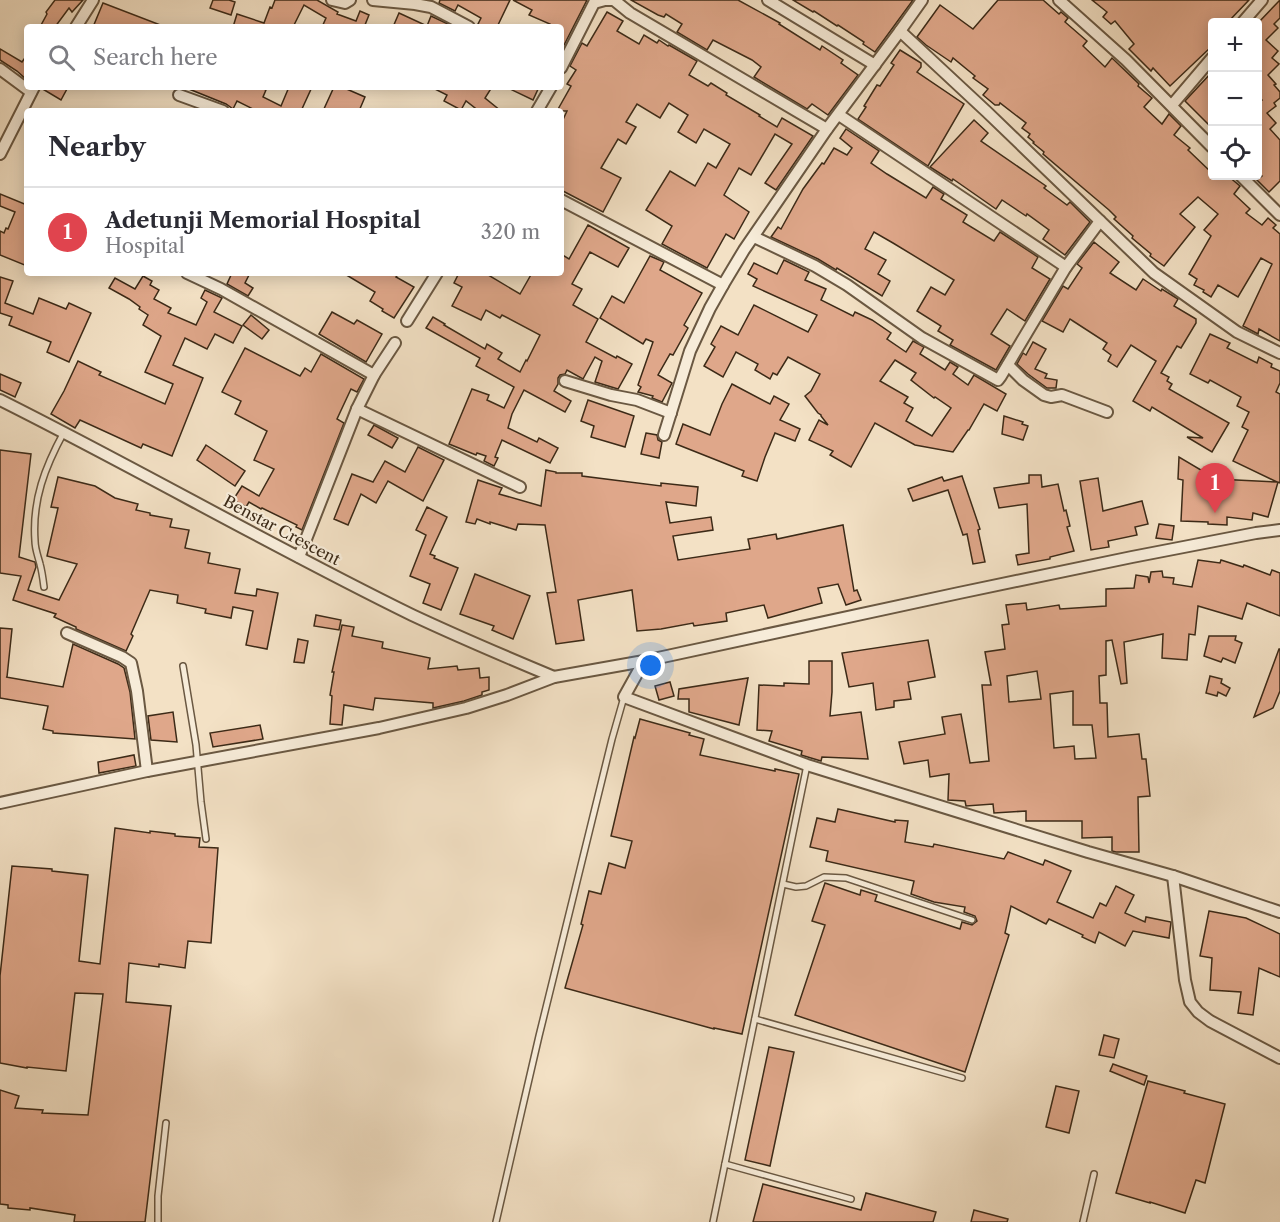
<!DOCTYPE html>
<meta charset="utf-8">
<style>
body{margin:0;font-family:"Libre Caslon Text",serif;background:#f7f7f7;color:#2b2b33}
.controls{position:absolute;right:18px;top:18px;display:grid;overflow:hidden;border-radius:6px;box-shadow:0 3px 15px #0003}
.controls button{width:54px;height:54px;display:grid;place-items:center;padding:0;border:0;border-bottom:2px solid #e1e1e2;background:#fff;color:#2b2b33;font:30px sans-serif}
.you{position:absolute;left:651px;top:666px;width:21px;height:21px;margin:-15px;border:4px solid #fff;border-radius:50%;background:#1a73e8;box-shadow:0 0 0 9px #1a73e833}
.badge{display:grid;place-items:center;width:39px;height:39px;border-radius:50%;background:#8f2418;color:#fff;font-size:20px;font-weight:700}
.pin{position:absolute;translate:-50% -50px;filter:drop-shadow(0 2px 3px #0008)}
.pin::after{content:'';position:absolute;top:32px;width:21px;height:18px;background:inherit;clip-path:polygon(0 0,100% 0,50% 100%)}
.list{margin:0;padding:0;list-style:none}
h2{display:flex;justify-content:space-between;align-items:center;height:78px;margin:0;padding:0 24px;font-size:26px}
h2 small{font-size:20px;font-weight:400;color:#7c7c81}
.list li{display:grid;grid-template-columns:39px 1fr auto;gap:18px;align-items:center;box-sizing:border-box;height:90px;padding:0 24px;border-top:2px solid #e1e1e2}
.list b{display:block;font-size:22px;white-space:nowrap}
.list p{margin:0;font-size:20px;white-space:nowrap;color:#7c7c81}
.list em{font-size:20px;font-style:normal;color:#7c7c81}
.icon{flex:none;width:33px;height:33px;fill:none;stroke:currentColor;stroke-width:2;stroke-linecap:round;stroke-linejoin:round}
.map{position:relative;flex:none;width:1280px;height:1222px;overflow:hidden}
.search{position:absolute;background:#fff;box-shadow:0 3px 15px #0003;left:24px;top:24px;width:540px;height:66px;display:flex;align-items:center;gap:15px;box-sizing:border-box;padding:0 21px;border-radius:6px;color:#7c7c81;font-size:22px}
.panel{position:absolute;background:#fff;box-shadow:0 3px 15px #0003;left:24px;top:108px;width:540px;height:168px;border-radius:6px}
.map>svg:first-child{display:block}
.building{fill:#dfa78a;stroke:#3c2a17;stroke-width:1.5;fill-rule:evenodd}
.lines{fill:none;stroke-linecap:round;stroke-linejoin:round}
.lane-casing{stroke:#6a5842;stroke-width:8}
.street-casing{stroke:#6a5842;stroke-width:14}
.lane{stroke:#f7ecd9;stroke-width:5}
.street{stroke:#f7ecd9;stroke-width:10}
.labels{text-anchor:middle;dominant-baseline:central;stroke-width:4.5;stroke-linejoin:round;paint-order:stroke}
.street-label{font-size:16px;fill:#3c2a17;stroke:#f7ecd9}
</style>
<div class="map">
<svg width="1280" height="1222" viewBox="0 0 1280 1222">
<rect width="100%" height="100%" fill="#f3e1c5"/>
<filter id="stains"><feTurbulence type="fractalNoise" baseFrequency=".00333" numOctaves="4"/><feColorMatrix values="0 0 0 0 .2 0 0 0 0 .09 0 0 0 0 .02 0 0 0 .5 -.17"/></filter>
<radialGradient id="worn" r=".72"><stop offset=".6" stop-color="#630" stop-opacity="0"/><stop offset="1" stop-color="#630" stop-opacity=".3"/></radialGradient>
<g class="building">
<polygon points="55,0 83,0 72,12 69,8 55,27 40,27 47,14 46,12"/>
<polygon points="213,0 229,0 235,2 231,15 210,8"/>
<polygon points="275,0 317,0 338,12 337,14 356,21 360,11 369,15 365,25 369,27 322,27 326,18 304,5 293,27 233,27 237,14 264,23 270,7 272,8"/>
<polygon points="440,0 510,0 497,27 483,27 478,24 481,18 458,5 455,11 439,3"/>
<polygon points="513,0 587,0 561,51 561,27 548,27 550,24 529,15 532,10"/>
<polygon points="631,0 738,0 780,23 779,24 820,50 822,46 843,60 841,63 858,75 828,115 812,104 807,109 754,77 761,67 752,60 713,40 707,50 677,32 682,24 666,14 664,17 658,15"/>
<polygon points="793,0 913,0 875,52 863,44 864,42 838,25 837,26 814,11 813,12"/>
<polygon points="998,0 1043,0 1059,14 1061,12 1068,18 1065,22 1087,41 1083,46 1105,67 1112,58 1139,84 1138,86 1152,98 1144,107 1162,124 1169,114 1181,126 1174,135 1190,148 1188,150 1212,173 1212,176 1228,176 1240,186 1234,194 1250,209 1246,213 1262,225 1268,218 1276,225 1273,228 1280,234 1280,341 1259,329 1258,334 1243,326 1272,264 1261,258 1238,297 1218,285 1211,297 1203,292 1204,290 1194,285 1197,279 1189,274 1211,236 1204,230 1218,214 1198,197 1180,214 1195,227 1164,266 1150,256 1151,254 1132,238 1133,236 1114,219 1116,217 1109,210 1043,154 1044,152 1033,143 1034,142 1028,137 1030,134 1022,128 1026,123 1000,103 999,105 995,105 983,95 988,89 973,78 975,76 953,58 951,62 926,45 917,37 940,5 973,29"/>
<polygon points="1092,0 1249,0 1228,22 1212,22 1212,46 1170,86 1153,68 1151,71 1129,49 1134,44 1115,21 1111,24 1103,17 1107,12"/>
<polygon points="1280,0 1280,18 1274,24 1278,28 1266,40 1278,51 1272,58 1279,64 1268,75 1276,84 1274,85 1280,92 1280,98 1274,103 1276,106 1267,113 1276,123 1270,129 1280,140 1280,181 1269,192 1257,180 1262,176 1257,172 1257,103 1262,100 1257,94 1257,24"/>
<polygon points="103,3 163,26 163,27 93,27"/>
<polygon points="607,12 623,21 617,31 639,44 644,35 657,43 659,40 668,46 669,45 697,61 689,75 708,86 711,83 727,93 726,95 760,115 759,116 777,127 782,118 813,136 776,190 765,183 792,144 775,134 751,175 739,168 724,195 749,212 734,239 726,234 707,268 662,244 672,226 646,210 670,171 695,186 708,163 716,168 730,144 704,129 696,143 678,132 688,115 669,103 660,118 637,104 626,122 636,127 626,144 618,139 601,168 621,178 603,212 561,190 561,124 567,111 557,111 571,86 567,84 576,70 570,66 582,43 587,46"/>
<polygon points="399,13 427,26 431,16 448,24 446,27 393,27"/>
<polygon points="0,49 22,62 27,55 27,80 17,71 0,60"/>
<polygon points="900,50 921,63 921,67 917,72 964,104 928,166 858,119 866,107 864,106 877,85 880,86 894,65 891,63"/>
<polygon points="1212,72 1212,128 1185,101"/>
<polygon points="41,87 68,87 61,100 41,88"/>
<polygon points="184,87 259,87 266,90 263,97 281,106 289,87 312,87 301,111 257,111 237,101 233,109 226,104"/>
<polygon points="334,87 342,87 365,97 359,111 323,111"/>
<polygon points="431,87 492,87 485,98 501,111 479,111 466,101 461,110 444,101 447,95"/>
<polygon points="506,87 539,87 533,100"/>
<polygon points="974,120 988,133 981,141 1046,186 1044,188 1067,205 1070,202 1090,222 1065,255 1043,239 1049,230 1027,214 1026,216 1002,200 996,209 953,179 952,181 930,167"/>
<polygon points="846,129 879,151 871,163 887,174 926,198 933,187 944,194 941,199 967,215 963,222 994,241 1000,232 1038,257 1032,268 1050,279 1025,321 1007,309 991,334 1010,346 996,370 950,345 953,340 938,331 941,326 917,311 931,287 945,295 954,280 893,243 874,232 865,249 886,260 878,274 890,281 882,296 837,268 836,270 818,259 771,237 778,227 781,229 803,189 822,163 824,164 834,148 847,155 852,148 840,138"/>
<polygon points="0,194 27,205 27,266 0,255 0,231 4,233 6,228 8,229 15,212 0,206"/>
<polygon points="588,225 629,248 618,267 590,252 572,284 582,289 573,305 598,319 586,342 616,358 617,356 632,364 618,389 595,382 602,361 595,357 583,379 567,370 565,374 560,375 558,378 558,384 554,391 571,401 565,412 524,390 512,414 508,428 537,442 539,438 558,448 550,463 502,440 495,457 498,458 494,466 484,461 486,456 477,453 476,455 449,444 472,389 489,395 487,400 504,408 514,387 476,366 480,358 426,328 433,317 445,324 444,325 485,349 487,344 502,353 498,359 520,372 526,360 527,361 540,335 502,315 500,318 486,310 481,320 452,306 462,287 454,283 459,273 485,273 520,294 532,273 561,273 561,254 569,259"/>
<polygon points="1094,242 1119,262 1110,273 1136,290 1143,279 1161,291 1162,289 1178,299 1174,306 1196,319 1196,323 1181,348 1177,346 1161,373 1169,377 1167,381 1172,384 1169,389 1229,423 1212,452 1187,437 1203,438 1152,407 1150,411 1133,401 1156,361 1131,345 1117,367 1108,361 1111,355 1103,349 1107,343 1073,321 1070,319 1063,332 1042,321 1063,286 1068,289 1082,268 1077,264"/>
<polygon points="650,256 664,262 660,270 702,293 684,325 688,328 673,355 670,354 658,375 672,383 662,402 652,398 653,396 638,392 641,387 638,385 653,342 646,339 643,344 600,318 612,296 624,303"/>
<path d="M784,260l25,12 -4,8 21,9 -5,11 32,16 2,-4 17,8 19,13 -4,6 19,13 7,-11 11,6 -4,7 25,16 5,-8 8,5 -5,7 15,11 6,-10 32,19 -9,17 -13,-7 -15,26h-1l-15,22 -38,-7 -40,-22 -24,44 -21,-12 3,-4 -24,-11 10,-20 9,5 -7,-9v-1l-3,-2 -13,-17 6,-5 9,-17 -32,-17 -11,18 -4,-2 -3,6 -15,-9 3,-6 -22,-12 -13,25 -19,-11 11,-19 -4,-3 10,-18 17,9 16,-30 54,27 9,-17 -64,-29 4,-7 -9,-5 6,-11 23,11zM895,360l21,13 -5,7 23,18 1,-1 16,11 -19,28 -26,-15 7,-13 -9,-5 4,-6 -28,-16z"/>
<polygon points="232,273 250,273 245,283 253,288 248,296 227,284"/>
<polygon points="343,273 399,273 396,277 414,287 394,318 382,311 383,309 370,301 375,292"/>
<polygon points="143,276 152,281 150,285 159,290 154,299 171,308 168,313 196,325 207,302 201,298 205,290 222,298 214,312 242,326 233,343 215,334 207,349 185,338 173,365 203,378 172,456 143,444 141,448 80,420 75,428 51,414 64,391 78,361 101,372 99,375 165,404 173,384 145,372 161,336 143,325 148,315 139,309 140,307 129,299 109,288 115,278 135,289"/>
<polygon points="0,277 13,281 5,303 33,314 39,298 66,309 69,303 91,313 69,362 47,352 51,342 9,325 12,317 0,313"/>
<polygon points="332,312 354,324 357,320 382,334 366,362 319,334"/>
<polygon points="251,315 269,330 262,339 243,325"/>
<polygon points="1210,334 1230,343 1227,348 1257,363 1259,357 1272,364 1271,367 1280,371 1280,383 1276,392 1280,394 1280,483 1278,482 1268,517 1253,513 1252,520 1227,517 1227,525 1208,524 1208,522 1181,521 1183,480 1178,479 1179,457 1216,479 1277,482 1233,461 1248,430 1242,427 1249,412 1237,406 1241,397 1210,380 1208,383 1190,374"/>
<polygon points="1033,342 1046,349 1035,369 1047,374 1045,378 1057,380 1056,388 1047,388 1028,374 1017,364 1023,353 1026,355"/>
<polygon points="245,348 300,376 305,368 311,372 321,354 364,379 357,392 351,389 337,419 344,423 302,530 296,527 297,525 262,508 261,509 249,502 246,507 233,500 242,486 259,496 274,469 254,460 267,431 235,414 241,401 222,392"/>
<polygon points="0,374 21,383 15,397 0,390"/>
<polygon points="732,384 770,404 774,396 789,404 780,420 800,429 795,441 775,433 765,457 757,481 742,476 744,471 676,444 683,424 710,435 722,404"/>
<polygon points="588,400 634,416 625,447 591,437 594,426 581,421"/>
<polygon points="1004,416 1023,422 1022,424 1028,426 1023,440 1002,434"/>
<polygon points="374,425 398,438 392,448 368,435"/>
<polygon points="646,433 657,435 658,440 662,442 659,458 641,454"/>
<polygon points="206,445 245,471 235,486 197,460"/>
<polygon points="418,447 444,460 423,501 388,481 376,503 361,494 348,525 334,519 352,474 373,482 385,461 405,472"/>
<polygon points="0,450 31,454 19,557 35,562 36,567 28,590 59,600 77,564 47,556 58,508 51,507 58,477 95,486 115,498 138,504 136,510 150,513 150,515 172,519 170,527 189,530 185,548 210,553 208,563 240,569 235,593 256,596 257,589 278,593 267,649 246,645 253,611 233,607 231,618 205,613 206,609 177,603 178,595 150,590 131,634 133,636 126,651 76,629 76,627 54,617 56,614 13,600 21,576 0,573"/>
<polygon points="546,470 556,472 556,473 582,473 582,476 661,486 661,483 698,487 696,506 666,502 670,523 711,517 713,530 673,536 678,560 750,549 748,539 776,534 777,539 843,525 854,591 857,590 861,600 846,605 838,584 818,588 822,603 768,618 764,605 726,613 727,621 694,626 693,623 661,629 637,631 632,590 578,600 584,640 556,644 547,593 556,592 545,525 518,524 516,530 490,522 490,524 477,519 475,524 466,522 478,480 502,488 499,494 541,506"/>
<polygon points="1029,475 1041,475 1042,487 1058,484 1064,511 1066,510 1070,526 1067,527 1074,551 1050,557 1050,559 1018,565 1016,555 1029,553 1027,504 999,508 994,488 1029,483"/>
<polygon points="962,476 980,529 978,530 985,562 973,564 967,534 963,535 948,490 913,501 908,489 942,477 944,481"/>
<polygon points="1098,478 1103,511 1142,501 1148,524 1135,527 1137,535 1108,541 1109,547 1091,550 1080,481"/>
<polygon points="427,507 447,517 430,554 435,556 434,558 458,568 441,610 423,603 430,584 410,576 426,535 416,530"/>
<polygon points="1159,524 1174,526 1172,540 1156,538"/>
<path d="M1198,560l22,3 1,-3 22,7 1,-2 26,10 2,-5 8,3v43l-33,-13 -5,16 -44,-13 -3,29 -6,-1 -2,26 -25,-2 1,-24 -39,8 3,41 -6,1 -9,-44 -6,1v34l-7,1 1,27h7l1,34 31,-3 3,25h4l4,37 -12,1 1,55h-23l-4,-1v-14l-30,1v-17h-56v-10l-32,2 -1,-9 -27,2 -1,-5 -17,-1 1,-26 -19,3 -2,-17 -24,4 -5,-22 46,-8 -3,-17 19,-3 9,49 19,-2 -7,-76h9l-6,-33 20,-3 -3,-24 7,-1 -3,-19 20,-2 1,7 32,-5 1,4 46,-3v-17l28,-1 2,-13 12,2 1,6 2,-11 11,-1 1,6 11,1 -1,6 19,3zM1037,671l4,28 -32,3 -2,-26zM1073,691v34h19l4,33 -21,1 -1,-13 -20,2 -4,-54z"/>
<polygon points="475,574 530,596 513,639 492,630 494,626 460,614"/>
<polygon points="316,615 341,620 339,630 314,626"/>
<polygon points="342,625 354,627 352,636 383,642 382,648 430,658 428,669 457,666 458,670 479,668 480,678 489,677 489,690 482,692 482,695 464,701 433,708 433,703 375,698 373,710 344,705 342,725 330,724 332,696 330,695 334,672 332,672"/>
<polygon points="0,628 12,629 7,677 6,677 63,687 73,644 118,664 124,668 130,692 135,739 53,733 53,731 43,729 48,706 0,698"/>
<polygon points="1209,636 1236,636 1235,640 1242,643 1235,663 1223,658 1221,662 1204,656"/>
<polygon points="298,639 308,641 304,663 294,662"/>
<polygon points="928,640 935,677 908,682 911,699 894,701 894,707 876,710 873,683 849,687 842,653"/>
<polygon points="1279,649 1280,649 1280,691 1273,708 1254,717"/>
<polygon points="809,661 832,661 832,692 830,716 861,712 868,759 822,757 821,761 801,755 802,751 769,741 772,731 757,730 759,685 784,686 784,683 809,684"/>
<polygon points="1210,676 1222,679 1221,683 1230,688 1226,696 1218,692 1217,696 1206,693"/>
<polygon points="748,678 739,725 689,712 689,699 678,699 679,689"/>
<polygon points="670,682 674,696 659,700 655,686"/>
<polygon points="173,712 177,742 151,740 148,716"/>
<polygon points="640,719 690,733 689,735 704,739 700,755 775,771 775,769 799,774 742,1034 714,1028 714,1029 565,988 583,925 581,924 589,891 601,894 609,863 625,868 632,841 611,836 634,737 635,738"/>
<polygon points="260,725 263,739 213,747 210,733"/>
<polygon points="134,755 136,766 99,773 98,762"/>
<polygon points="838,809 895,822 895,820 908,821 905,842 933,847 934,844 1004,859 1008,852 1043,865 1045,860 1071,871 1057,902 1093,918 1100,903 1106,906 1116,886 1134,895 1125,913 1145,922 1146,917 1171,922 1169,938 1133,931 1125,946 1099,932 1095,943 1082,937 1083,935 1049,919 1046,924 1011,906 1005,933 1009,935 965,1072 795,1015 825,925 812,921 825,883 860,895 861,890 877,895 875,901 960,929 962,922 972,925 977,921 975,916 964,912 965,907 934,902 911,894 914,881 826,861 828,851 810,847 817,818 835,822"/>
<polygon points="115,828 150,833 150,831 175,834 175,836 200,838 199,847 218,848 211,943 188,941 185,968 159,964 159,967 129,963 126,1002 171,1006 145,1222 74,1222 75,1215 30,1208 30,1210 8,1208 8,1205 0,1204 0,1090 19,1096 15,1108 43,1110 42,1113 88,1115 103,994 75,993 66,1071 27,1067 27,1068 0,1063 0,976 12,866 52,869 52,871 88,875 79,961 100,964"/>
<polygon points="1209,911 1246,918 1280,934 1280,977 1259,968 1253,1015 1238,1013 1241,992 1210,990 1212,958 1200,956"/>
<polygon points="1104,1035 1119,1039 1114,1058 1099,1055"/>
<polygon points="769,1047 794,1052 770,1166 745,1160"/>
<polygon points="1113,1064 1147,1076 1144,1085 1110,1071"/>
<polygon points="1148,1081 1185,1091 1184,1093 1225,1104 1205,1183 1196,1180 1185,1213 1150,1202 1150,1203 1116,1193"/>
<polygon points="1056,1086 1079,1091 1069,1133 1046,1127"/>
<polygon points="763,1184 861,1210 866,1193 936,1212 933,1222 753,1222"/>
<polygon points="974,1210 1008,1219 1007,1222 971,1222"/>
</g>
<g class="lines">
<g class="lane-casing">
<g id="lane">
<path d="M44,587c-1,-8 -2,-16 -4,-23 -2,-8 -5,-15 -5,-23 -3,-41 10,-74 29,-109"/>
<polyline points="183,666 196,745 201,802 206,839"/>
<polyline points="783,884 796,887 806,886 824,877 846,878 972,920"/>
<polyline points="755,1019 962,1078"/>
<polyline points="725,1164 851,1199"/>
<polyline points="158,1222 158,1196 166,1123"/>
<polyline points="496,1222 539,1036 612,739 624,697"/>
<polyline points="713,1222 807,765"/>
<polyline points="1083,1222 1094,1174"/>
</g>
</g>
<g class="street-casing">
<g id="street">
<polyline points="332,0 345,3 350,0"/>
<polyline points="373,0 415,4 431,7 469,27"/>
<polyline points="614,0 630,13 827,129"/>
<polyline points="768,0 875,65"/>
<polyline points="1059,0 1126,60 1212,147"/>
<polyline points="1243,22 1262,0"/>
<polyline points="76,27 93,0"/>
<polyline points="900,31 987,112 1154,273 1237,332 1280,353"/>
<polyline points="561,68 594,3 605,0 614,0"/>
<polyline points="0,69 31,92"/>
<polyline points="179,95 223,111"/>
<polyline points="1172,105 1212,58"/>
<polyline points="537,111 551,87"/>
<polyline points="839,115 1066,267"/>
<polyline points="0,154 34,87"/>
<polyline points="1241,176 1280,215"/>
<polyline points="561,200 723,285"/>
<polyline points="754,237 815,266 847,285 922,338 998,380 1001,376 1066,267 1100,221"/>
<polyline points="187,273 221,289 374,375"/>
<polyline points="407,321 437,273"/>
<polyline points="1008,365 1023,380 1044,395 1051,397 1062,395 1107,412"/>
<polyline points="565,381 611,395 637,400 671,413"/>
<path d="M0,400c138,69 273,147 412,215 47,22 94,42 142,62"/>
<polyline points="357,409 520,487"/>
<polyline points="664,435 690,351 710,308 723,285 744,250 827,129 900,31 922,0"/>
<polyline points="299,557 357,409 374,375 395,343"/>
<polyline points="67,633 122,657 131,663 137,691 147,771"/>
<polyline points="644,661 624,697 807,765 1088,852 1173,876 1280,912"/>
<polyline points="0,803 147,771 379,728 466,708 507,695 554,677 644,661 959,593 1132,557 1256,533 1280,530"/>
<polyline points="1173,876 1185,980 1190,1002 1198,1012 1210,1021 1280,1058"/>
</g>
</g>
<use href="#lane" class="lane"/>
<use href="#street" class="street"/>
</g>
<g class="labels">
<g class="street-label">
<text transform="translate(282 530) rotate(28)">Benstar Crescent</text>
</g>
</g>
<rect width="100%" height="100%" filter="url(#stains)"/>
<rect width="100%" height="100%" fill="url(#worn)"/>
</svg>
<div class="controls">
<button>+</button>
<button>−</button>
<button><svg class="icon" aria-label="locate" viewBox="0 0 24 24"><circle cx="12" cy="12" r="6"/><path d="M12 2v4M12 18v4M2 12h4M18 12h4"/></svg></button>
</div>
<div class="you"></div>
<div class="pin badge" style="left:1215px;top:513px;background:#e0444e">1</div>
<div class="search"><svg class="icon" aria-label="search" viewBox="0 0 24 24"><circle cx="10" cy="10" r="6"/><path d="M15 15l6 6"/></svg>Search here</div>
<section class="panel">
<h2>Nearby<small></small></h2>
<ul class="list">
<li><span class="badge" style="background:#e0444e">1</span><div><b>Adetunji Memorial Hospital</b><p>Hospital</p></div><em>320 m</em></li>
</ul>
</section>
</div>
